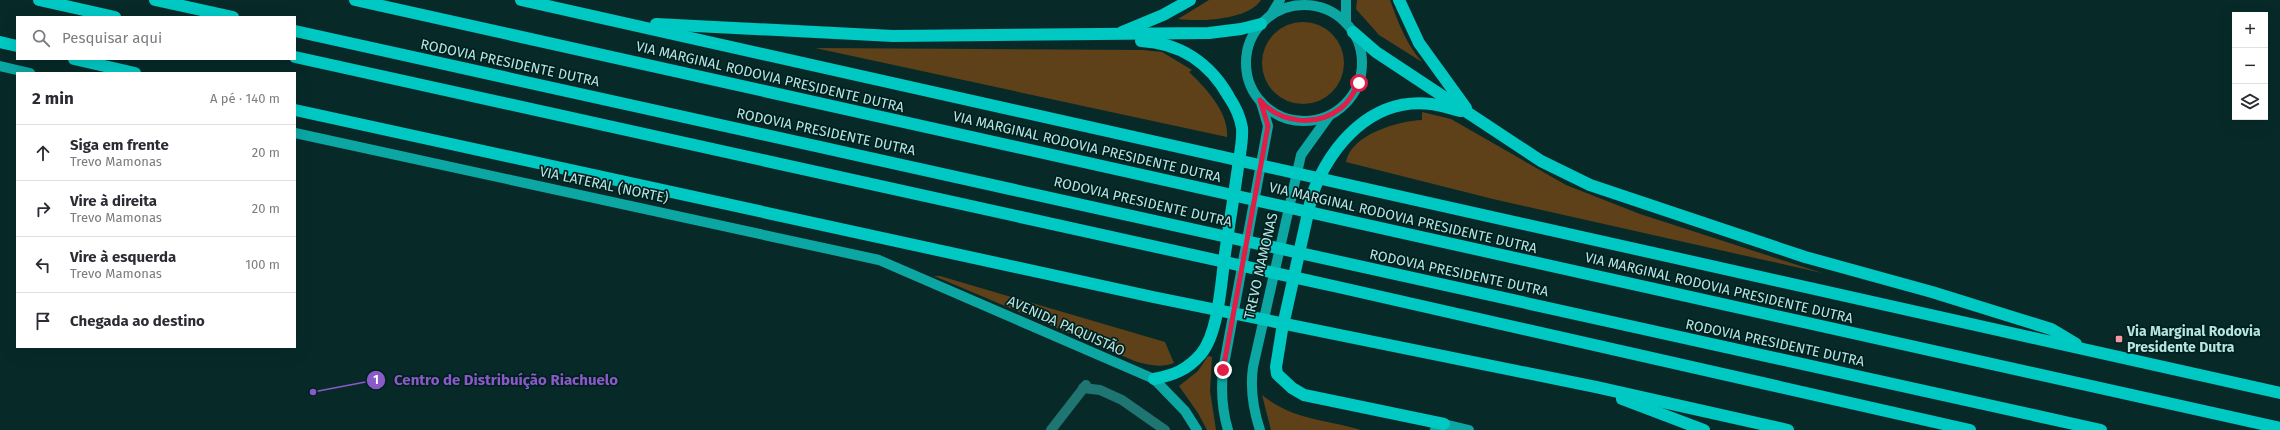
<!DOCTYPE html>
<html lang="pt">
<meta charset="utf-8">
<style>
body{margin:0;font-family:"Fira Sans",sans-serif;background:#f7f7f7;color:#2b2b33}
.controls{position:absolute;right:12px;top:12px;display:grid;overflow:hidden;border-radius:0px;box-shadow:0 4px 16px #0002}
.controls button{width:36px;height:36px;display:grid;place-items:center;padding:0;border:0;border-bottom:1px solid #e1e1e2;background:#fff;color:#2b2b33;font:20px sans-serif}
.stop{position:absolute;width:12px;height:12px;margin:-9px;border:3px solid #e11d48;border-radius:50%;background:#fff}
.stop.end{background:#e11d48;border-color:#fff;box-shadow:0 1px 4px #0008}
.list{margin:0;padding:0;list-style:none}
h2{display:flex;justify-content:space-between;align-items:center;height:52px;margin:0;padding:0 16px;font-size:17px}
h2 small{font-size:13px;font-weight:400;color:#7c7c81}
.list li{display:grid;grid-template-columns:26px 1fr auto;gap:12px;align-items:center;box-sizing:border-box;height:56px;padding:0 16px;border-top:1px solid #e1e1e2}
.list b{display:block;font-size:15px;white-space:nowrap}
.list p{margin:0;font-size:13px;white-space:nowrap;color:#7c7c81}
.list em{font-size:13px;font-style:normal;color:#7c7c81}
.icon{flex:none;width:22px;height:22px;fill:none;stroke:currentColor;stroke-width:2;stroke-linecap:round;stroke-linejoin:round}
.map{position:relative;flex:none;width:2280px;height:430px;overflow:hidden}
.search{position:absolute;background:#fff;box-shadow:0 4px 16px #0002;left:16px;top:16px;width:280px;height:44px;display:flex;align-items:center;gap:10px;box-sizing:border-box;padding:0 14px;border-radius:0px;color:#7c7c81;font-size:15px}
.panel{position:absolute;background:#fff;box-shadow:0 4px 16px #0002;left:16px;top:72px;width:280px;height:276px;border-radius:0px}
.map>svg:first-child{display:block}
.green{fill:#5e4119}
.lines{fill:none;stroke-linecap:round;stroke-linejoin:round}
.minor{stroke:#1f7572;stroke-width:10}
.major{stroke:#0ca7a3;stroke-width:10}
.highway{stroke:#00c8c3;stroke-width:12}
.route{stroke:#e11d48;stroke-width:5}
.poi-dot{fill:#f49aa5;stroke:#00201f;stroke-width:1.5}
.labels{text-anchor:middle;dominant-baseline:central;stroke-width:3.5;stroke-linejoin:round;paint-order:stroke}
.street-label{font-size:14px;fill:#b6e5e2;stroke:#00201f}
.poi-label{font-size:14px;font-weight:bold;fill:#b6e5e2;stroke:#00201f;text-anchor:start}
.leader{fill:none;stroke:#8a5ac8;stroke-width:1.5}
.callout-dot{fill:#8a5ac8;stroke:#00201f;stroke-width:1.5}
.mark-label{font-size:12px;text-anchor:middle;font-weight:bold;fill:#fff}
.callout-label{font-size:15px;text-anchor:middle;font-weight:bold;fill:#8a5ac8;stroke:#00201f;stroke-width:3.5;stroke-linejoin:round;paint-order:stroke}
</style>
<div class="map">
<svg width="2280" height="430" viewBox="0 0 2280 430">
<rect width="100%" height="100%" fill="#072a29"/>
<g class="green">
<path d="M1209,0h52c-13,20 -61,22 -83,19z"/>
<path d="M1357,0h33c8,22 16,44 32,62l-43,-27 -23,-26z"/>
<circle cx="1303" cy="63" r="41"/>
<path d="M815,48l328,2 19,2 30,18 -3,2c17,16 40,41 38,65z"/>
<path d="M1422,112l29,7 115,66 74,29 182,59 -329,-74 -147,-37c5,-28 53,-41 76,-42z"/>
<path d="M934,276h6l225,66 9,21c-13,5 -24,2 -37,-1z"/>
<polygon points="1208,356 1212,357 1210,391 1216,430 1207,430 1198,413 1179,386 1198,371"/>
<path d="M1262,395c31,25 63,24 99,35h-90z"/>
</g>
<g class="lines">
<g class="minor">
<polyline points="1083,388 1100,390 1122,400 1165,430"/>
<polyline points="1051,430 1086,385"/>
</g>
<g class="major">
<circle cx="1304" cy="63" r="58"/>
<polyline points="1271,15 1280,0"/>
<polyline points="1346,23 1346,0"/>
<polyline points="0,66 30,73"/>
<polyline points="295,133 879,260 1154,379 1185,411 1197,430"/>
<path d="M1228,430c-6,-20 -7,-40 -5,-60l45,-244 -7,-24"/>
<path d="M1260,430c-7,-21 -10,-41 -7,-63l48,-212 28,-39"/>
<polyline points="1435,430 1444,424 1469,430"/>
</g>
<g class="highway">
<polyline points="39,0 115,17"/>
<polyline points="155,0 233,17"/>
<polyline points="355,0 2280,428"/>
<polyline points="521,0 2280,393"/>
<polyline points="1399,0 1419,43 1466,108"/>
<polyline points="656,24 893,36 1209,33 1241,29 1261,24"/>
<polyline points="295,31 2101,430"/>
<polyline points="1122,32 1163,15 1190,0"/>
<polyline points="1353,32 1376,52 1541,161 1590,185 1805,257 1932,292 2051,329 2076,344"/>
<path d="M1141,41c39,2 69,22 88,56 6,9 11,19 13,31 1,12 -2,26 -4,39 -4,29 -9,58 -13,87 -4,28 -6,78 -24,100 -14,16 -27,21 -47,25"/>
<polyline points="0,42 17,46"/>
<polyline points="295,57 1338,287 1970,430"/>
<polyline points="74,59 135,73"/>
<polyline points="295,110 1153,297 1596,387 1788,430"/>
<polyline points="1622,399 1704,430"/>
<path d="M1444,424l-140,-29 -12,-7 -15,-14 -1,-7 6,-37 30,-135c19,-51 60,-98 119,-91 10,1 20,5 30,7"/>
</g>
</g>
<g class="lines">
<path class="route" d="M1223,370l45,-244 -8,-26c20,24 57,27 81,8 8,-6 13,-15 18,-25"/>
</g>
<rect class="poi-dot" x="2115" y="335" width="8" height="8" rx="2"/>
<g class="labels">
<g class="street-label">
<text transform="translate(510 63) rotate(12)">RODOVIA PRESIDENTE DUTRA</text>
<text transform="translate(770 77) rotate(13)">VIA MARGINAL RODOVIA PRESIDENTE DUTRA</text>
<text transform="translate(826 132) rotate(12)">RODOVIA PRESIDENTE DUTRA</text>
<text transform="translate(1087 147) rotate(13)">VIA MARGINAL RODOVIA PRESIDENTE DUTRA</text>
<text transform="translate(604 185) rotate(12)">VIA LATERAL (NORTE)</text>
<text transform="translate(1143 202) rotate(13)">RODOVIA PRESIDENTE DUTRA</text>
<text transform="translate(1403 218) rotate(13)">VIA MARGINAL RODOVIA PRESIDENTE DUTRA</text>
<text transform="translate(1261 266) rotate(-77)">TREVO MAMONAS</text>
<text transform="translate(1459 273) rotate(12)">RODOVIA PRESIDENTE DUTRA</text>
<text transform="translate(1719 288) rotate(13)">VIA MARGINAL RODOVIA PRESIDENTE DUTRA</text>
<text transform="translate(1066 326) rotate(24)">AVENIDA PAQUISTÃO</text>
<text transform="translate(1775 343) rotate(12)">RODOVIA PRESIDENTE DUTRA</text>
</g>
<g class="poi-label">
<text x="2127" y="331">Via Marginal Rodovia<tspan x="2127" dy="16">Presidente Dutra</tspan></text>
</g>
</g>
<path class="leader" d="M313 392L376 380"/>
<g class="callout-dot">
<circle cx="313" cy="392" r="4"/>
<circle cx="376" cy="380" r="10"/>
</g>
<g class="mark-label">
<text x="376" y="384">1</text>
</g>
<g class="callout-label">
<text x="506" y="385">Centro de Distribuíção Riachuelo</text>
</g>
</svg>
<div class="controls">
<button>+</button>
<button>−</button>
<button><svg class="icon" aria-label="layers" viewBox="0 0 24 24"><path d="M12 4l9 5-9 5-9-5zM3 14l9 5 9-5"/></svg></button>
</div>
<div class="stop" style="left:1359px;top:83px"></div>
<div class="stop end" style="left:1223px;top:370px"></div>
<div class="search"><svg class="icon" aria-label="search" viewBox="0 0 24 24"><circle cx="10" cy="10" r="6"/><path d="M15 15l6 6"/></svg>Pesquisar aqui</div>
<section class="panel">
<h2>2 min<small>A pé · 140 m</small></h2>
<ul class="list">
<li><svg class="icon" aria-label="ahead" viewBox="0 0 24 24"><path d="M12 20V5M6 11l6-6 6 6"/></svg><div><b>Siga em frente</b><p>Trevo Mamonas</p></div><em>20 m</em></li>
<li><svg class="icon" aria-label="right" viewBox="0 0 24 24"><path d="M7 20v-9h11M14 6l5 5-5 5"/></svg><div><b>Vire à direita</b><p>Trevo Mamonas</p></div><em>20 m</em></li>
<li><svg class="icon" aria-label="left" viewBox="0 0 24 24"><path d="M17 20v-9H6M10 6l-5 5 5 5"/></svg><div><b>Vire à esquerda</b><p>Trevo Mamonas</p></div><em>100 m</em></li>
<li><svg class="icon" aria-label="arrive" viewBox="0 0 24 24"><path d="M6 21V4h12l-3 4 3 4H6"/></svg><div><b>Chegada ao destino</b></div></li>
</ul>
</section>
</div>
